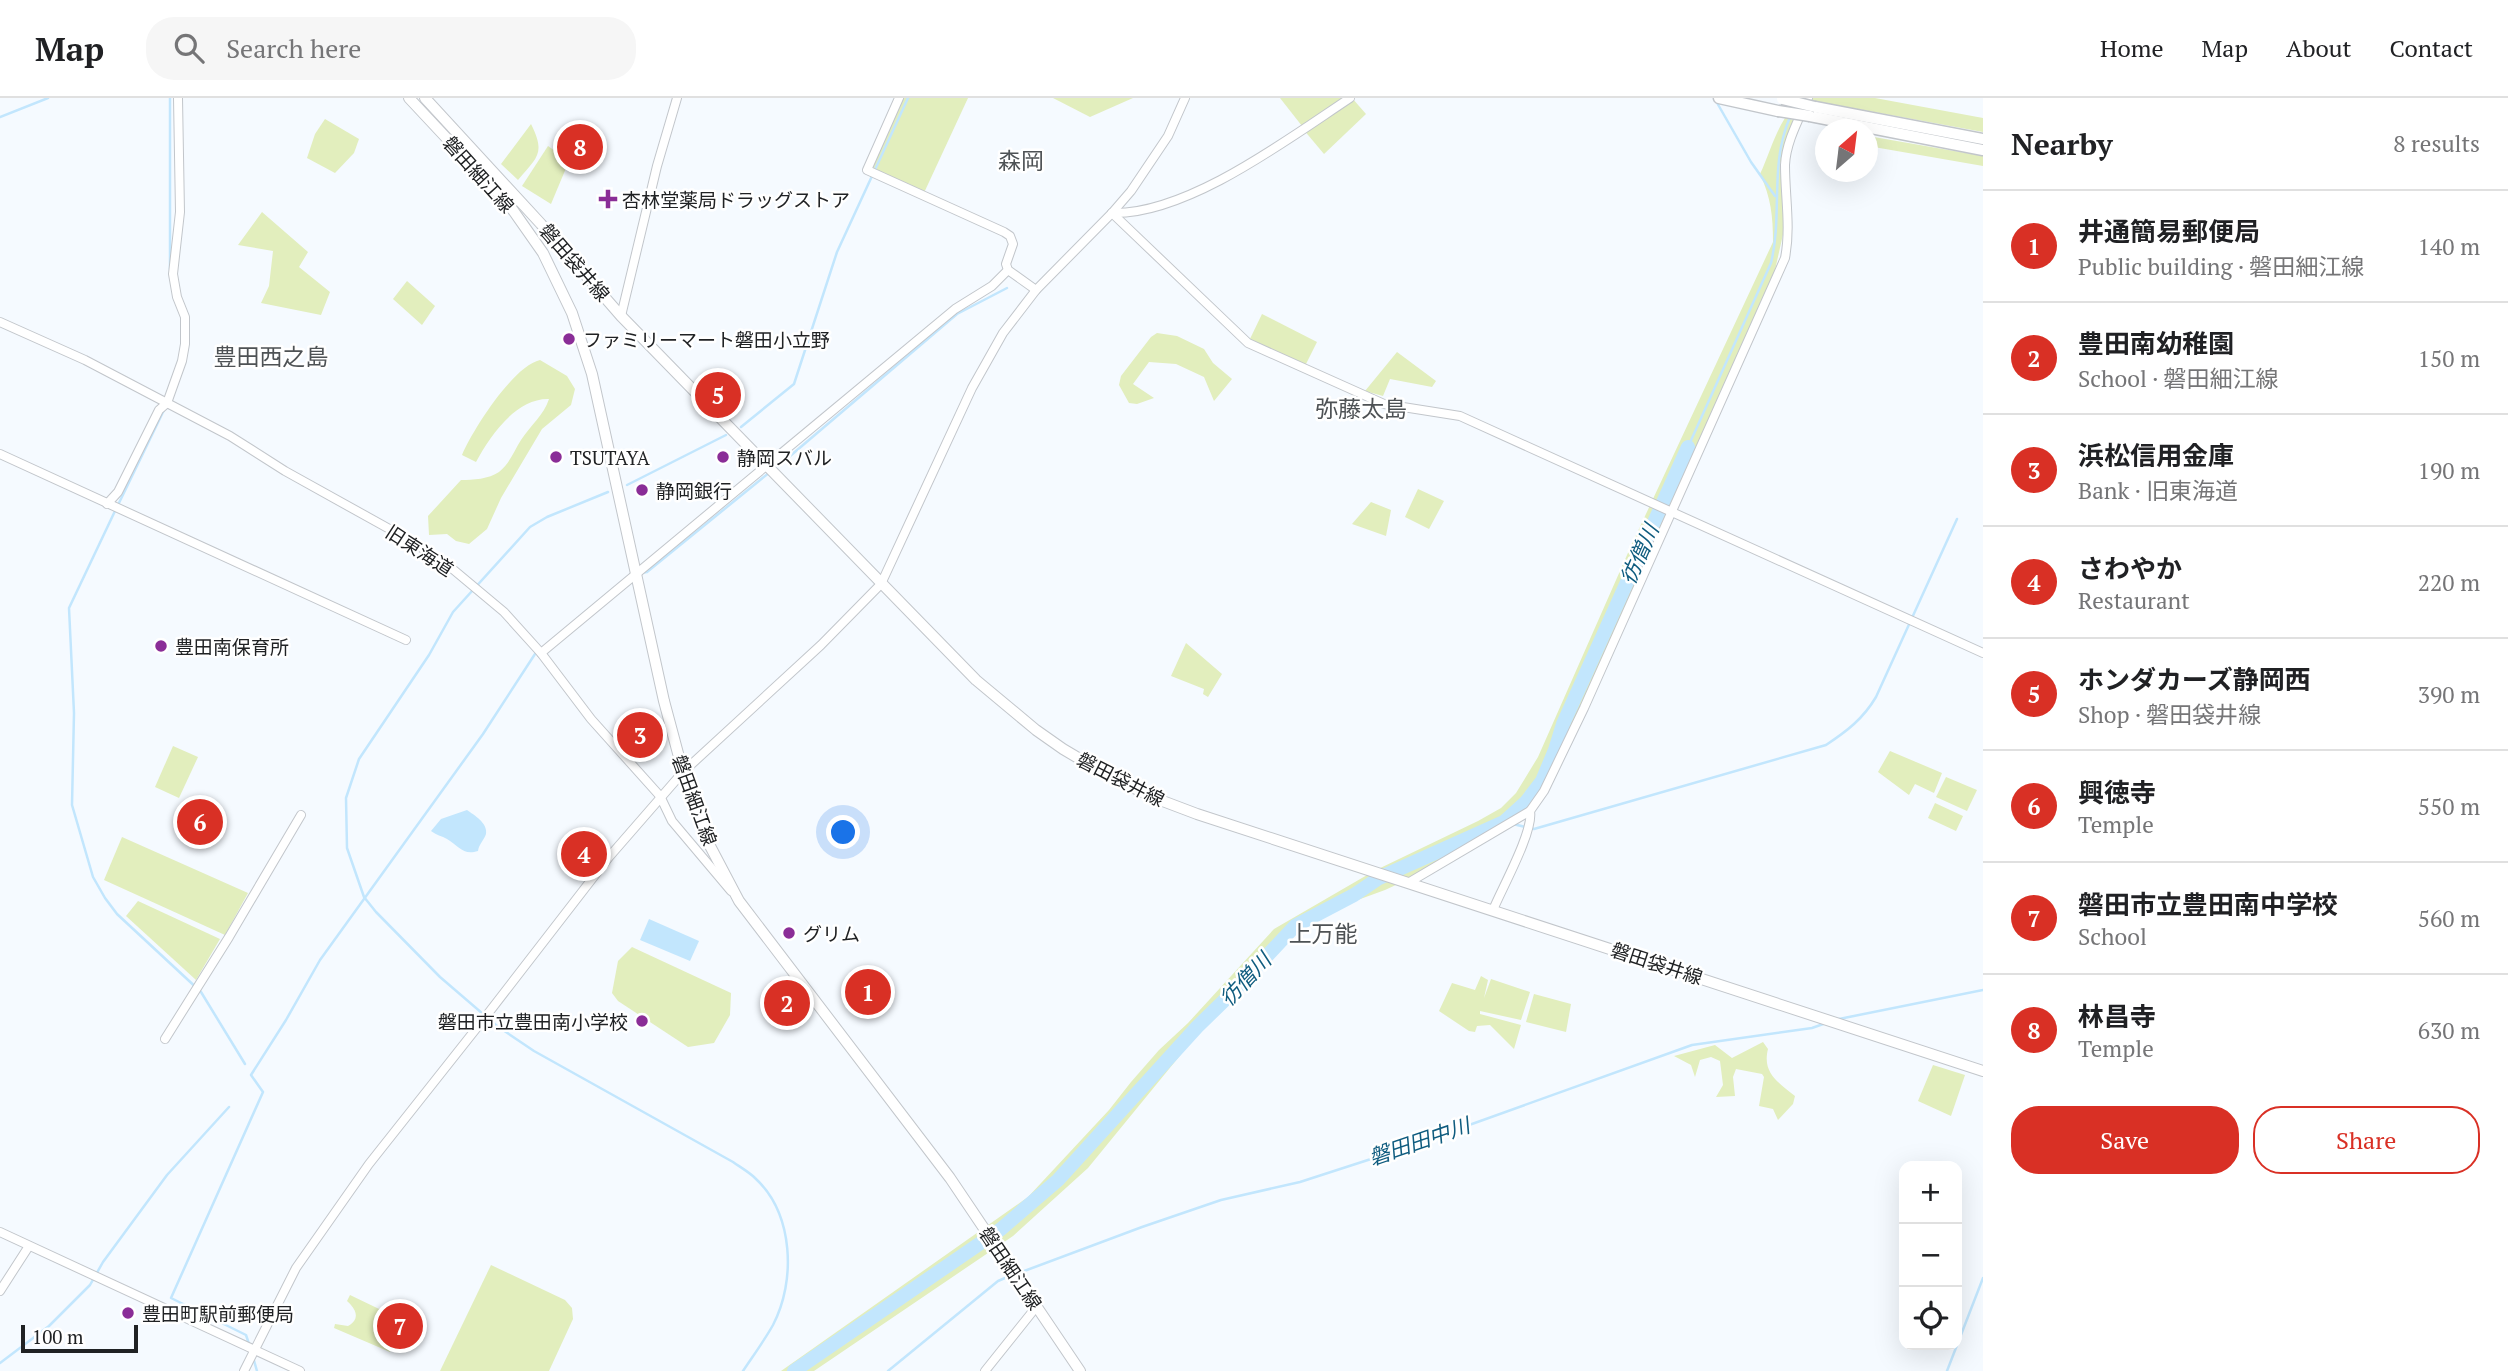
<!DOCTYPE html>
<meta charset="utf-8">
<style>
body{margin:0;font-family:"PT Serif","Noto Sans JP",serif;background:#f6f6f6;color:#202124}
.controls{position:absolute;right:21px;bottom:21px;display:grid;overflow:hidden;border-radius:14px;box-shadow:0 7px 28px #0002}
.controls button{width:63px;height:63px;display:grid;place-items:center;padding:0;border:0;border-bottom:2px solid #e0e0e0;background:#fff;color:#202124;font:35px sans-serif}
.compass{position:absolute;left:1815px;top:21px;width:63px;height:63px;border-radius:50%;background:#fff;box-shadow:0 7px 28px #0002;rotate:28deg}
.scale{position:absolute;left:21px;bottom:18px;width:117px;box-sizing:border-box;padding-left:7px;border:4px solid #202224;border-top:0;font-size:19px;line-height:24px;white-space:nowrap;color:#202224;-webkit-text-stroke:5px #fff;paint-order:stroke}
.you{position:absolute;left:844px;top:735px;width:24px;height:24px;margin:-18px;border:5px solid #fff;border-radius:50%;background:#1a73e8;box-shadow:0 0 0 10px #1a73e833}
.badge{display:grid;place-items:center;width:46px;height:46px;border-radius:50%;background:#d93025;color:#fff;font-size:23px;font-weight:700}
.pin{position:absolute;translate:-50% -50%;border:4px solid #fff;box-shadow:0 2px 7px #0006}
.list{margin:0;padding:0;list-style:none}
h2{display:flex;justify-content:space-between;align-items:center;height:91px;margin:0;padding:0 28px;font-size:30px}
h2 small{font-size:23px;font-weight:400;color:#757577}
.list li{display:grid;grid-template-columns:46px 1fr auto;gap:21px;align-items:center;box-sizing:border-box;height:112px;padding:0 28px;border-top:2px solid #e0e0e0}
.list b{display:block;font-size:26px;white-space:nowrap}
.list p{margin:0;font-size:23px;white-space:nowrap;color:#757577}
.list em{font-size:23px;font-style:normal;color:#757577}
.actions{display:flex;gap:14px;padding:21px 28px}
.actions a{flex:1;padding:16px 0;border:2px solid #d93025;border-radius:28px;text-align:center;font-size:24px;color:#d93025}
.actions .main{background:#d93025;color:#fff}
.icon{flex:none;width:38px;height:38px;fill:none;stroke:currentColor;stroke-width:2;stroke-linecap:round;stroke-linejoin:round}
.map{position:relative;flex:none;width:1983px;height:1273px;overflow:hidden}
header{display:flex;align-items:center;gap:42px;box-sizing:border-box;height:98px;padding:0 35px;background:#fff;border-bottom:2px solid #e0e0e0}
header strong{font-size:33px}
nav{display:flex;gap:38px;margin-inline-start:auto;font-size:24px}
.search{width:490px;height:63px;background:#f6f6f6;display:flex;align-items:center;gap:18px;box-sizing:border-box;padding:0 24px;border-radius:28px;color:#757577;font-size:26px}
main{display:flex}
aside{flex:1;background:#fff}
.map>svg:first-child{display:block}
.green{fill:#e2eebd}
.water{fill:#c2e6fd}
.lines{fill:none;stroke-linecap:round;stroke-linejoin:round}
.stream{stroke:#c2e6fd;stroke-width:2.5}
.river{stroke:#c2e6fd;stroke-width:14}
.minor-casing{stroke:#c2c6cb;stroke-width:10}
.major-casing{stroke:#c2c6cb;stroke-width:12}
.highway-casing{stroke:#c2c6cb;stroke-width:13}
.minor{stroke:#fff;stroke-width:8}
.major{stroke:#fff;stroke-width:10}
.highway{stroke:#fff;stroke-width:10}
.highway-bridge-casing{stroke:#c2c6cb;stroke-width:13;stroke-linecap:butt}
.highway-bridge{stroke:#fff;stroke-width:10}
.poi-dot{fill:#8a2d97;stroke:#fff;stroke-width:2.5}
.labels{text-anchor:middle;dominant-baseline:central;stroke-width:5;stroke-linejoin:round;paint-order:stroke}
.street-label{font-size:19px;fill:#202224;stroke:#fff}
.poi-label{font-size:19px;fill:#202224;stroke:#fff;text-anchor:start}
.water-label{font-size:21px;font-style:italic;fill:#0f5c7f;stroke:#fff}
.quarter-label{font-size:23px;fill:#4e5255;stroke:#fff}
</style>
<header>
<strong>Map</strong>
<div class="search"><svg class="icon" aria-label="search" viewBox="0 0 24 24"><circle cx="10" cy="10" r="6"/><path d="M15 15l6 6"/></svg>Search here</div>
<nav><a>Home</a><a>Map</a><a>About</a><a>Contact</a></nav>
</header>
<main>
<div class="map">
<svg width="1983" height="1273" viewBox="0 0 1983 1273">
<rect width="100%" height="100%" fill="#f5faff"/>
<g class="green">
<polygon points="899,0 968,0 923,97 867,72"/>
<polygon points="1053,0 1133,0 1090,19"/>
<polygon points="1280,0 1345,0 1302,28"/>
<polygon points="1352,0 1366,16 1324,56 1303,31"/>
<polygon points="1798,0 1875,0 1983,20 1983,34"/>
<path d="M1785,20l9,2 -14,44 4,66 -9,40 -29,78 -200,440 -16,23 -93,55 -52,24 -74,27 -71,67 -15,21 -29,31 -108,132 -75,68 -199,135h-33l247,-174 81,-87 22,-28 28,-32 29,-27 86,-94 100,-58 104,-50 23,-13 15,-15 22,-36 93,-211 142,-304c0,-26 -2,-44 -13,-68 9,-19 14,-39 25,-56z"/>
<polygon points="325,21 359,41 354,55 335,75 307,60 315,36"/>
<path d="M531,26c15,30 6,33 -13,56l-17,-16z"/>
<polygon points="1868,38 1983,58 1983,68 1868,48"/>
<polygon points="548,48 569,63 551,106 522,88"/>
<polygon points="262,114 308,154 299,169 330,194 321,217 261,205 269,188 273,153 238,147"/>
<polygon points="407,183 435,208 422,227 393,201"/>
<polygon points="1262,216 1317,244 1304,270 1248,245"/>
<polygon points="1157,235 1177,238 1204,251 1213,265 1232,281 1214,303 1204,279 1176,266 1149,264 1133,286 1154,300 1137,306 1129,305 1119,287 1121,278 1151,239"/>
<polygon points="1397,254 1436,283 1432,289 1390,281 1383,298 1365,293"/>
<path d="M540,262l27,16 8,13 -4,16 -29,24 -41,69 -14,31 -18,15 -13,-3 -9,-7 -18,1 -1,-19 33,-36c12,0 28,-1 38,-8 11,-9 15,-21 22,-32 9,-14 23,-25 28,-41 -33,-1 -59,37 -73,63l-14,-7c10,-24 51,-89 78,-95z"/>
<polygon points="1418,391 1444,403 1429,431 1405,419"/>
<polygon points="1371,404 1391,412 1386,438 1352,426"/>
<polygon points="1186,545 1222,576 1208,599 1203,596 1204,591 1171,578"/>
<polygon points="173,648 198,659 179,700 155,689"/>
<polygon points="1890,653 1942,675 1934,695 1915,686 1909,697 1878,674"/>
<polygon points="1946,679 1977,692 1967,713 1936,699"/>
<polygon points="1935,705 1963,718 1956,733 1928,720"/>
<polygon points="122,739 248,795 225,837 104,782"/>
<polygon points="138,803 220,841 196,882 126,818"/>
<polygon points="632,849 731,895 730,917 714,945 688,949 618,903 612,895 618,863"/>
<polygon points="1481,878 1488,882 1484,900 1491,881 1530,894 1521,922 1480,913 1480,916 1521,927 1514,951 1490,927 1477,928 1475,934 1469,933 1439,913 1452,885 1475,892"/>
<polygon points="1534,896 1571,906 1566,934 1526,924"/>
<path d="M1763,944l5,7c-6,24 10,33 27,47l-2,8 -15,16 -5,-11 -14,-3 5,-29 -2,-3 -26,-5 -3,8 2,19 -19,1 7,-12 -3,-24 -9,-4 -11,3 -5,17 -4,-12 -17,-9 41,-11 17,13z"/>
<polygon points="1933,967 1965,977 1951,1018 1918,1003"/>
<polygon points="491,1167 565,1202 572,1210 573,1221 549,1273 440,1273"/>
<path d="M350,1197l52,25 -12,32 -56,-24 1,-4 13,2c13,-7 8,-17 -1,-25z"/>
</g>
<g class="water">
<path d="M467,712c7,5 21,13 19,24 -2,6 -7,10 -8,17 -15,5 -19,-5 -31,-12 -5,-3 -11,-4 -16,-8l10,-12z"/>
<polygon points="649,821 699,843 690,863 640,842"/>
</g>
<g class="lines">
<g class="stream">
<polyline points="170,0 170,171"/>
<polyline points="1716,3 1751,64 1775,98"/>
<polyline points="0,19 48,0"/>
<polyline points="741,329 794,286 837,154 908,0"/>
<path d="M1688,349l83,-184c12,-50 -2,-97 19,-146"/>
<polyline points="776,370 957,216 1007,190"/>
<polyline points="627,387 726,337"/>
<path d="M608,394l-61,25 -17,10 -77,85 -24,43 -70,104 -13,39 1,50 17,49 12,15 64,65 57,49 37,25 199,111c7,5 16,10 22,16 39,36 41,103 18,147 -9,16 -20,31 -30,46"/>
<polyline points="118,407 164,312"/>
<polyline points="115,413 69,510 74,615 72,707 93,779 105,800 117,816 201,894 245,966"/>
<polyline points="641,475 647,474 770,374"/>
<path d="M1513,726l21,5 292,-84c21,-14 37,-26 50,-48l81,-178"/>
<polyline points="1839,921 1983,892"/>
<polyline points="1019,1175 1142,1129 1221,1102 1300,1084 1405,1050 1692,947 1812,930 1826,925"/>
<polyline points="249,1246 246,1237 171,1200 263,994 251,977 286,922 320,862 483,636 535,556 631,476"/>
<polyline points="253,1259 257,1273"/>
<polyline points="0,1265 49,1228 90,1187 103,1164 167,1077 229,1009"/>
<polyline points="888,1273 998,1183 1012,1177"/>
<polyline points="1947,1273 1983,1180"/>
</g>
<polyline class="river" points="794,1273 1001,1131 1058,1082 1197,929 1235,892 1295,828 1354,797 1379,780 1504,724 1526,704 1542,683 1555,652 1563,626 1688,349"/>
<g class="minor-casing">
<g id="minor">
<polyline points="899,0 867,72 1004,134 1010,138 1013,146 1006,166 1008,172 1036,192"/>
<polyline points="1112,115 1248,245 1384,306 1460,318 1983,555"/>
<path d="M1112,115c75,2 176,-74 238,-115"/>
<polyline points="621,218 657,68 677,0"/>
<polyline points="0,224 85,262 230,338 285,373 411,443 449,468 504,514 541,555 591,621 660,698 672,723 731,793"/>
<polyline points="0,356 406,542"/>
<polyline points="107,406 118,394 159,312 167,305 182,263 185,246 185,219 177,199 173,176 180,114 178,0"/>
<polyline points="541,555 955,211 992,188 1008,172"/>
<polyline points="1408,785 1530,713"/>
<path d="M1493,812c9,-22 41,-79 37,-99l14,-20 40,-83 201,-450c6,-31 0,-61 0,-93 1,-23 14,-46 23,-67"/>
<polyline points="165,941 229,839 301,717"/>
<polyline points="0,1134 300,1273"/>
<polyline points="0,1193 29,1148"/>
<polyline points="244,1273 296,1170 369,1066 483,922 609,759 683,674 821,547 881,486 972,290 1003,235 1036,192 1112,115 1131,93 1168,38 1185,0"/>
<polyline points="985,1273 1037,1208"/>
</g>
</g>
<g class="major-casing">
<g id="major">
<polyline points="409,0 510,108 543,155 572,215 592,276 664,603 683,674 709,746 739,803 950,1080 1080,1273"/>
<polyline points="425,0 541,126 621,218 976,582 1036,632 1063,651 1112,680 1160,702 1197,716 1983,973"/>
</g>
</g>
<g class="highway-casing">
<g id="highway">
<polyline points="1719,0 1778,13"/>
<polyline points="1815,9 1983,41"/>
<polyline points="1810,18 1983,52"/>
</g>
</g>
<use href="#minor" class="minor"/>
<use href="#major" class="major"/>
<use href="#highway" class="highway"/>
<g class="highway-bridge-casing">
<g id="highway-bridge">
<polyline points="1782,1 1815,9"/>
<polyline points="1778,13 1810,18"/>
</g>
</g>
<use href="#highway-bridge" class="highway-bridge"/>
</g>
<g class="poi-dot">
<path d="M604.5 90.5h7v7h7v7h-7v7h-7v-7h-7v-7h7z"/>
<circle cx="569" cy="241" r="7"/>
<circle cx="556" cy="359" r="7"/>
<circle cx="723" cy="359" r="7"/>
<circle cx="642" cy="392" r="7"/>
<circle cx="161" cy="548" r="7"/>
<circle cx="789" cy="835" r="7"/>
<circle cx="642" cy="923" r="7"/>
<circle cx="128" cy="1215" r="7"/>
</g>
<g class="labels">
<g class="street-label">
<text transform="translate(479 76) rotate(48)">磐田細江線</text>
<text transform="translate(575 164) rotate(49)">磐田袋井線</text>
<text transform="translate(420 452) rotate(33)">旧東海道</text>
<text transform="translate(1121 681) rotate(27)">磐田袋井線</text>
<text transform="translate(695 702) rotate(70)">磐田細江線</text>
<text transform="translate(1657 865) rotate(18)">磐田袋井線</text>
<text transform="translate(1011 1170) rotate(56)">磐田細江線</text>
</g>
<g class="poi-label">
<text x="622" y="101">杏林堂薬局ドラッグストア</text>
<text x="583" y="241">ファミリーマート磐田小立野</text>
<text x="570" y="359">TSUTAYA</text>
<text x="737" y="359">静岡スバル</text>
<text x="656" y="392">静岡銀行</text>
<text x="175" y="548">豊田南保育所</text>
<text x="803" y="835">グリム</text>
<text x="628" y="923" text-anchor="end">磐田市立豊田南小学校</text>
<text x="142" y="1215">豊田町駅前郵便局</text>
</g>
<g class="water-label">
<text transform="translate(1639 456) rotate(-66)">彷僧川</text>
<text transform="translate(1245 881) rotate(-47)">彷僧川</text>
<text transform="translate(1419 1043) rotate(-19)">磐田田中川</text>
</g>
<g class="quarter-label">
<text x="1021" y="62">森岡</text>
<text x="271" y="258">豊田西之島</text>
<text x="1361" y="310">弥藤太島</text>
<text x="1323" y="835">上万能</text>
</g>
</g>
</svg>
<div class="controls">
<button>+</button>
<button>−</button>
<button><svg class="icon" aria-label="locate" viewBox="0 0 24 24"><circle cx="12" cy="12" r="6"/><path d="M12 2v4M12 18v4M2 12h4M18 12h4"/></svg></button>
</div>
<svg class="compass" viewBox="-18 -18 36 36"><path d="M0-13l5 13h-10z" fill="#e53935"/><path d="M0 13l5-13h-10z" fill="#757577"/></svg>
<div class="scale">100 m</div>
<div class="you"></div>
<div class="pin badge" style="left:868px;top:894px">1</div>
<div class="pin badge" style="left:787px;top:905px">2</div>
<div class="pin badge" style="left:640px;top:637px">3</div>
<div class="pin badge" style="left:584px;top:756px">4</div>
<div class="pin badge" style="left:718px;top:297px">5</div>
<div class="pin badge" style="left:200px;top:724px">6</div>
<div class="pin badge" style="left:400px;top:1228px">7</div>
<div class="pin badge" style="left:580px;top:49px">8</div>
</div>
<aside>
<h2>Nearby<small>8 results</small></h2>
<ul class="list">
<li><span class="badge">1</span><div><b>井通簡易郵便局</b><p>Public building · 磐田細江線</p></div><em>140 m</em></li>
<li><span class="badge">2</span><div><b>豊田南幼稚園</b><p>School · 磐田細江線</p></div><em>150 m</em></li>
<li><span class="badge">3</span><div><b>浜松信用金庫</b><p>Bank · 旧東海道</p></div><em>190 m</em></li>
<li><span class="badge">4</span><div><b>さわやか</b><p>Restaurant</p></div><em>220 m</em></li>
<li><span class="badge">5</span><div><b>ホンダカーズ静岡西</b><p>Shop · 磐田袋井線</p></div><em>390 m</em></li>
<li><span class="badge">6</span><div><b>興徳寺</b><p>Temple</p></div><em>550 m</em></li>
<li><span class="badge">7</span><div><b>磐田市立豊田南中学校</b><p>School</p></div><em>560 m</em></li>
<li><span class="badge">8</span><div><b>林昌寺</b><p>Temple</p></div><em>630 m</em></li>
</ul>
<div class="actions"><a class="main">Save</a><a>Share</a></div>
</aside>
</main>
